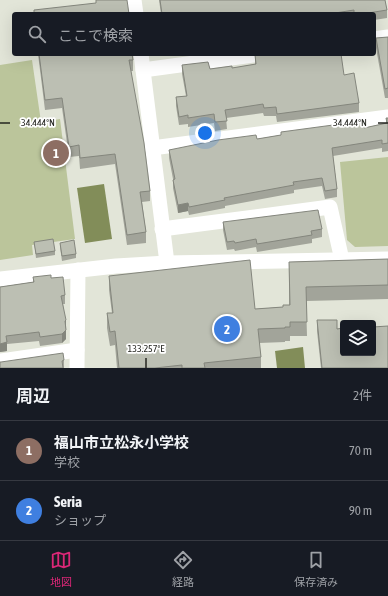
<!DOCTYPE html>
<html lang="ja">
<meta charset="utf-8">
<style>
body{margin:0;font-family:"Asap Condensed","Noto Sans JP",sans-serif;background:#242831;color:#f1f3f6}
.controls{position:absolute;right:12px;bottom:12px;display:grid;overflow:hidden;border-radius:4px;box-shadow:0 4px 16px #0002}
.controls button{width:36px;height:36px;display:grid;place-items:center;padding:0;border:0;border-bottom:1px solid #363941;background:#171b24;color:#f1f3f6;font:20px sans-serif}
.you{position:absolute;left:205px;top:133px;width:14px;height:14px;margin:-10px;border:3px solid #fff;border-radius:50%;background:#1a73e8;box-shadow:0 0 0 6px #1a73e833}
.badge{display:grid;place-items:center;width:26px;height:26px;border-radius:50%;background:#db2777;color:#fff;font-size:13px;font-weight:700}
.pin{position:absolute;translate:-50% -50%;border:2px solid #fff;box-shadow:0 1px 4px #0006}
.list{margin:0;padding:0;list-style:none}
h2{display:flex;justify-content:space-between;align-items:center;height:52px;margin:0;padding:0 16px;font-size:17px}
h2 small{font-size:13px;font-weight:400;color:#9ea1a6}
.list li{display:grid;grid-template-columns:26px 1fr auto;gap:12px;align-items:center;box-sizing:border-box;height:60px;padding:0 16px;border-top:1px solid #363941}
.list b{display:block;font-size:15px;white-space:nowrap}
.list p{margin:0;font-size:13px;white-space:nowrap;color:#9ea1a6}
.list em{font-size:13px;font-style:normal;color:#9ea1a6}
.icon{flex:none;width:22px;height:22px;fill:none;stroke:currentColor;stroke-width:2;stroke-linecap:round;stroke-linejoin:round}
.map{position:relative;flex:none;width:388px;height:368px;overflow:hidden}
.search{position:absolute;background:#171b24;box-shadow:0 4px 16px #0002;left:12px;right:12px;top:12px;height:44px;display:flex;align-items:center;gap:10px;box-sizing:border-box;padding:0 14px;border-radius:4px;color:#9ea1a6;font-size:15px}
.sheet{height:172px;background:#171b24}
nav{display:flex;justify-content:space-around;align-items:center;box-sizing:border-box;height:56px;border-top:1px solid #363941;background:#171b24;font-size:11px;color:#9ea1a6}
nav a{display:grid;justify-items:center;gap:2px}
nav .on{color:#db2777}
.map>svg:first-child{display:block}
.green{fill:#bbc59b}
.water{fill:#828d59}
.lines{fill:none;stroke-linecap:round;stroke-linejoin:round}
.street{stroke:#fff;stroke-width:15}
.wall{fill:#a2a49a}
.shaded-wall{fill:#84867d}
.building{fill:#bcbfb3;stroke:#84867d}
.ticks{fill:none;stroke:#252621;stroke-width:1.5}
.ticks-label{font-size:10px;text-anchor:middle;fill:#252621;stroke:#fff;stroke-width:3.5;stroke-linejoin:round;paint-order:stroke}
</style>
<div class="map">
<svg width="388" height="368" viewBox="0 0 388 368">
<rect width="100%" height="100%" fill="#e2e5d8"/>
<g class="green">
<polygon points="32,60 41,122 60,119 75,239 32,245 33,255 0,260 0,65"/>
<polygon points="388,157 388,246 355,247 347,240 340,162"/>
</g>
<g class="water">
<polygon points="104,184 112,239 85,243 77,188"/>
<polygon points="303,347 305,368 277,368 275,351"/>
</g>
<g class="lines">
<g class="street">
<polyline points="134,0 136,14"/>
<polyline points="374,39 388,37"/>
<polyline points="141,54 167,263"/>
<polyline points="143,70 261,54"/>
<polyline points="152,148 388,117"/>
<polyline points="162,229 330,207 342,260"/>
<polyline points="0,279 116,266 167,263 388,259"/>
<polyline points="0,361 77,350"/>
<polyline points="77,368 78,270"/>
</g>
</g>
<g class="wall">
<polygon points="159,0 385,0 387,10 387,18 374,20 374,14 161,14"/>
<polygon points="388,37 388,98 385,98 376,48 376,38"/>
<polygon points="38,54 132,54 133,60 133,71 131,71 150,191 150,201 142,202 146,232 146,243 127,245 115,164 80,169 79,156 69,157 62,108 45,110"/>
<polygon points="255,55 344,75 359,103 359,112 277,122 276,116 264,116 263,113 226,118 227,129 215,131 214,123 188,127 188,124 179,125 176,106 176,97 186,96 182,74 182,65 210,69 232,68 255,65"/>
<polygon points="386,118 388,118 388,151 382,152 382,148 333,156 337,189 337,197 325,199 322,186 294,190 294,193 225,206 225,208 189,215 188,211 178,213 173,188 173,179 169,158 169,150 257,139 281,135 281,132 364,128 386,123"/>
<polygon points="223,222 322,229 322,237 312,239 312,243 257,252 256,247 235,251 234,249 227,250 223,230"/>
<polygon points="34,242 55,251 55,255 36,258"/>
<polygon points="60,243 76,254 76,258 62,261 60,247"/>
<polygon points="388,259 388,299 306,301 307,336 290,336 290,341 285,341 285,342 259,343 261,357 261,368 117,368 115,345 110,346 107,328 107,313 112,313 109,290 109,276 255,309 283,307 289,305 289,262"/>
<polygon points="33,277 51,278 65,295 65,304 63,304 66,329 66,339 62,343 40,346 39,341 7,344 7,351 0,352 0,287 33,282"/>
<polygon points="317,320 337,329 388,368 321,368 317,331"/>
<polygon points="64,360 64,368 0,368 1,362"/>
</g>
<g class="shaded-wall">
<polygon points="188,203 188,211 178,213 178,205"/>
<polygon points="66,320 66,329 65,330 65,321"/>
<polygon points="66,330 66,339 62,343 62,334"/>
<polygon points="7,342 7,351 0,352 0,344"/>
</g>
<g class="building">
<polygon points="96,0 127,0 129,14 34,14 34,10 96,3"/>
<polygon points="160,0 385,0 387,10 362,14 354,14 354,10 329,14 162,14"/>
<polygon points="388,37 388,88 385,89 376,38"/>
<polygon points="39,54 132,54 133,60 129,60 144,143 150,191 140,192 146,232 127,235 115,154 80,158 79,145 69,147 62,98 45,100"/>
<polygon points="263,54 341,54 344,75 354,73 359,103 277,114 276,107 264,108 263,104 225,110 227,121 215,122 214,114 188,118 188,115 179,117 176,97 187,96 182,65 208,62 210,69 232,66 232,68 256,64 255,55"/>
<polygon points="386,118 388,118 388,143 382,144 382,140 332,148 337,189 325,191 322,178 293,182 294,185 224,198 225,200 189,207 188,203 178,205 173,180 175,179 169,150 218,140 256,135 257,139 281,135 281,132 363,121 364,128 387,123"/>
<polygon points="318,210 322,229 311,231 312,235 257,244 256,239 235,243 234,241 227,242 223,222"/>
<polygon points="53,239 55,251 36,254 34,242"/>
<polygon points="74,240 76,254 62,256 60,243"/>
<polygon points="388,259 388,285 306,287 307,322 290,322 290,327 285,327 285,328 258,329 261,357 204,363 205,368 182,368 182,365 155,368 119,368 115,331 110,332 107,313 113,313 109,276 250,260 255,309 283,307 283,305 290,305 289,262"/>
<polygon points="51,275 51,278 63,277 65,295 61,296 66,320 65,321 66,330 62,334 40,337 39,332 6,336 7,342 0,344 0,287 34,282 33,277"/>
<polygon points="317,320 337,320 337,329 343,328 343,353 373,353 373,327 388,326 388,368 322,368"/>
<polygon points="63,353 64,360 62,361 63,368 0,368 0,362 1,362"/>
</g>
<path class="ticks" d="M0,123h10M378,123h10M146,358v10"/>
<g class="ticks-label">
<text x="38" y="126">34.444°N</text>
<text x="350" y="126">34.444°N</text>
<text x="146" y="352">133.257°E</text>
</g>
</svg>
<div class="controls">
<button><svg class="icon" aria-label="layers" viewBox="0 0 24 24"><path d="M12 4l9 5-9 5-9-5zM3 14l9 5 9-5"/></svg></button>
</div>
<div class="you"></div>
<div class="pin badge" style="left:56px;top:153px;background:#8d6e63">1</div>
<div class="pin badge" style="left:227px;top:329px;background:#3f7fe0">2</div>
<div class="search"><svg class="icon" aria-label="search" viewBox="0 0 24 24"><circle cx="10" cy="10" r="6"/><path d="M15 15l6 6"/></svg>ここで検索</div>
</div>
<section class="sheet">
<h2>周辺<small>2件</small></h2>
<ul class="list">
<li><span class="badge" style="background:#8d6e63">1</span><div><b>福山市立松永小学校</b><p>学校</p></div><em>70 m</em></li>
<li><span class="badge" style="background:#3f7fe0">2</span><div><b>Seria</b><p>ショップ</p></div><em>90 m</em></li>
</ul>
</section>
<nav>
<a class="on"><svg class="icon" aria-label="map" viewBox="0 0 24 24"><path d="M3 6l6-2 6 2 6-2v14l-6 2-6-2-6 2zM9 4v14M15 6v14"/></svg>地図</a>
<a><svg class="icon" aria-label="directions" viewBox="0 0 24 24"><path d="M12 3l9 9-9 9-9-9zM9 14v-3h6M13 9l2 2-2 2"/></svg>経路</a>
<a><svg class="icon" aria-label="saved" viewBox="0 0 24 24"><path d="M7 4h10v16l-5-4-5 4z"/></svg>保存済み</a>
</nav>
